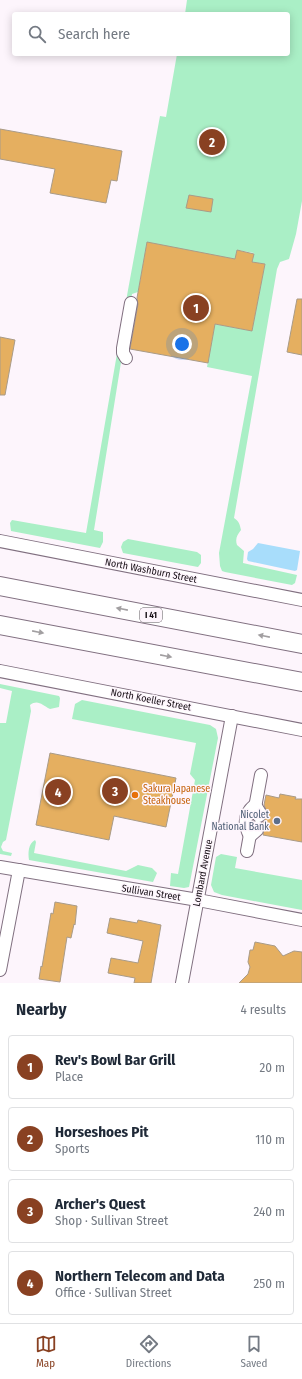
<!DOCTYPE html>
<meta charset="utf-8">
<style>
body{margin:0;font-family:"Fira Sans Condensed",sans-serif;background:#f2f2f3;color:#1f2937}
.you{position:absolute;left:182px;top:344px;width:14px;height:14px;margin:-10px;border:3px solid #fff;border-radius:50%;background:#1a73e8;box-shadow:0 0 0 6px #1a73e833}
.badge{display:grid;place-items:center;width:26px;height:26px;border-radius:50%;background:#894122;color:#fff;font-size:13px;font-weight:700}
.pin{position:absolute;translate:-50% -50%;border:2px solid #fff;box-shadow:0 1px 4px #0006}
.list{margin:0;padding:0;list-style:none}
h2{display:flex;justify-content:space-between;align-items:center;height:52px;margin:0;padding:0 16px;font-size:17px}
h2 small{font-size:13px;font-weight:400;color:#747a83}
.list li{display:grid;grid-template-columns:26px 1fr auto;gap:12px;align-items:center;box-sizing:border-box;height:64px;margin:0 8px 8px;padding:0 8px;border:1px solid #e0e1e3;border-radius:4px}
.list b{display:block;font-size:15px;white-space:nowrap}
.list p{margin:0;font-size:13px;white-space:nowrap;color:#747a83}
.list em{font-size:13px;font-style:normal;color:#747a83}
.icon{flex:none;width:22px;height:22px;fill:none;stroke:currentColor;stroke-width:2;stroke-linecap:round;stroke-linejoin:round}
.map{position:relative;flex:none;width:302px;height:983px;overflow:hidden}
.search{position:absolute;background:#fff;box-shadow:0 2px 10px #0003;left:12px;right:12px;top:12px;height:44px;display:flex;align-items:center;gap:10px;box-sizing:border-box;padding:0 14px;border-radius:4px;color:#747a83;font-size:15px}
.sheet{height:340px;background:#fff}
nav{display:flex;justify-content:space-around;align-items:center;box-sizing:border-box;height:56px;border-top:1px solid #e0e1e3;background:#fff;font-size:11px;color:#747a83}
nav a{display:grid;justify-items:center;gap:2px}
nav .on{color:#894122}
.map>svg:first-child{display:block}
.green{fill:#aaefc6}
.water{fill:#a8ddfb}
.building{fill:#e5af60;stroke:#a99b88}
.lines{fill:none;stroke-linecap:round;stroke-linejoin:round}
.minor-tunnel{stroke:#dad2d9;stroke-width:12;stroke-dasharray:12 6;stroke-linecap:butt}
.minor-casing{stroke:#817080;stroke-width:14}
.highway-casing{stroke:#817080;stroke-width:20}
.minor{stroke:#fff;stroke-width:12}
.highway{stroke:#fff;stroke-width:18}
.oneway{fill:#a29fa1}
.food-dot{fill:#e8710a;stroke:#fdf5fc;stroke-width:1.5}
.service-dot{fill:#5c6f8a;stroke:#fdf5fc;stroke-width:1.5}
.labels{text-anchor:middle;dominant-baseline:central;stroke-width:3;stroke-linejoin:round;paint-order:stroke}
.shield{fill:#fdf5fc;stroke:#5b545a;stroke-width:1}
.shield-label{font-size:9px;font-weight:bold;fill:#160f15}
.street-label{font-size:10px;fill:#160f15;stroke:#fdf5fc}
.food-label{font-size:10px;fill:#c56008;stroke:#fdf5fc;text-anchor:start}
.service-label{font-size:10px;fill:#4e5e75;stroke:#fdf5fc;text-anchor:end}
</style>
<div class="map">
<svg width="302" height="983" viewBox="0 0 302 983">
<rect width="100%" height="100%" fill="#fdf5fc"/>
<g class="green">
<path d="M187,0h115v201l-6,33 -7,25 -9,3 -3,7 -43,249c5,3 6,7 7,12 -4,5 -6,9 -4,15l7,6 -1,12 54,12 -2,8 -3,2 -67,-13 -3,-1 -2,-5 -1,-13 33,-177 -45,-9 8,-43 37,7 13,-67 -13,-2 2,-9 -17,-3 -2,9 -88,-16 -9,49 -6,2 -38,236 9,2v10l-3,6 -89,-17 -1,-8 2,-3 74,13 42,-243 32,-174 6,1 11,-63h111v-40h-103z"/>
<polygon points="128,539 197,552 201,555 201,563 198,567 123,553 121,547 123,542"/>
<path d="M0,684l59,12 1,2 -1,9 -9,2c-8,-4 -12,-10 -20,-4l1,6 -25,129 -3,2 -2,5 2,4 9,2 -1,3 -11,-2v-131h6l6,-32 -12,-3z"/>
<polygon points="82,700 210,725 216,729 218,738 189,887 184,888 170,886 171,873 178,874 195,780 190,774 196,743 72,719 75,704"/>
<path d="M35,840l1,2 -2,11 92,18 12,-6 14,3 5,5 -4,9 -124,-22c-1,-7 -1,-16 6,-20z"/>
<polygon points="221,854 237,857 235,868 302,880 302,910 222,895 214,892 211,885 216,857"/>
</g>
<polygon class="water" points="258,543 300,551 297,570 295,571 248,561 247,559 248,552 253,549"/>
<g class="building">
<polygon points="0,129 122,151 117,181 111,180 106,203 50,193 55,169 0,159"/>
<polygon points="189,195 213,199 211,212 186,208"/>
<polygon points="147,242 235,259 237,250 254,254 252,262 265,264 252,331 215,324 208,363 130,349 138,304 137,298"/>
<polygon points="297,299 302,299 302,355 287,352"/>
<polygon points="0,337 15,340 5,395 0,395"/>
<polygon points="50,753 176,778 166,827 114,816 109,840 36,825"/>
<polygon points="280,794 296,797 295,799 302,799 302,842 263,835 264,827 263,822 266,818 267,812 264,805 266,795 279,798"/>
<polygon points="55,902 77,906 75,925 74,924 71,938 67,937 60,982 39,979 41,966 42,967 51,913 53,914"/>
<polygon points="110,918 137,923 138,920 161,925 151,983 134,983 135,978 108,973 111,958 138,963 143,941 107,933"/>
<polygon points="255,942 275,946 283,956 294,951 302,952 302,983 239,983 248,974 250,967 248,962 250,950 253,950"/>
</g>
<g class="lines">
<polyline class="minor-tunnel" points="252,826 254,815"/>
<g class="minor-casing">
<g id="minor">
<polyline points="126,358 123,353 123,348 131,303"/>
<polyline points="0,541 302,600"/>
<polyline points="0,671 302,730"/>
<polyline points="254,813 261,775"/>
<path d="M257,827v3l-7,6c-7,-13 -6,-22 5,-31l5,8 -1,3"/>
<polyline points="247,851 251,829"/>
<polyline points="0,867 198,900 302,920"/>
<polyline points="0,970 19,870"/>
<polyline points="182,983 232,716"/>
</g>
</g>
<g class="highway-casing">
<g id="highway">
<polyline points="0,586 302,644"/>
<polyline points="0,625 302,682"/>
</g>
</g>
<use href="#minor" class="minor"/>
<use href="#highway" class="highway"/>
</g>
<defs><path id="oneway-solid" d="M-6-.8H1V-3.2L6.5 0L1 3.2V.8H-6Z"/></defs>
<g class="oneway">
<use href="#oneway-solid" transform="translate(122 609) rotate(-169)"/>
<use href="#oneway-solid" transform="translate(38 632) rotate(11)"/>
<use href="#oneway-solid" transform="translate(264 636) rotate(-169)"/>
<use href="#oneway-solid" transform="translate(166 656) rotate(11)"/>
</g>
<circle class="food-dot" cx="135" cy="795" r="4"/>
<circle class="service-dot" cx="277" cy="821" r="4"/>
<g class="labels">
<rect class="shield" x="140" y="608" width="22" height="14" rx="3"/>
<g class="shield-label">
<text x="151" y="615">I 41</text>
</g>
<g class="street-label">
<text transform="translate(151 571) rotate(11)">North Washburn Street</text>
<text transform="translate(151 700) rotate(11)">North Koeller Street</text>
<text transform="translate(203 873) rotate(-79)">Lombard Avenue</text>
<text transform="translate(151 893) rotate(9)">Sullivan Street</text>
</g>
<g class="food-label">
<text x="143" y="789">Sakura Japanese<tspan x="143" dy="12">Steakhouse</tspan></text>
</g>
<g class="service-label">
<text x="269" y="815">Nicolet<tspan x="269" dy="12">National Bank</tspan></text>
</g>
</g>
</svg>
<div class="you"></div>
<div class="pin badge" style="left:196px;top:308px">1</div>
<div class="pin badge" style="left:212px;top:142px">2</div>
<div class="pin badge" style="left:115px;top:791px">3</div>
<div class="pin badge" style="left:58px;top:792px">4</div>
<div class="search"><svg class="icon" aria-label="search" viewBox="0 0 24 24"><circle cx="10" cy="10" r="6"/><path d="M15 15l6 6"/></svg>Search here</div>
</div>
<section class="sheet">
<h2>Nearby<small>4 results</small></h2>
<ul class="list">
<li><span class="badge">1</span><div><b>Rev's Bowl Bar Grill</b><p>Place</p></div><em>20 m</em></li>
<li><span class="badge">2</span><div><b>Horseshoes Pit</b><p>Sports</p></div><em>110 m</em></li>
<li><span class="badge">3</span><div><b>Archer's Quest</b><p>Shop · Sullivan Street</p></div><em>240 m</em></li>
<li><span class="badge">4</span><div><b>Northern Telecom and Data</b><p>Office · Sullivan Street</p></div><em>250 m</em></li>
</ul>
</section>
<nav>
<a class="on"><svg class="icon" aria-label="map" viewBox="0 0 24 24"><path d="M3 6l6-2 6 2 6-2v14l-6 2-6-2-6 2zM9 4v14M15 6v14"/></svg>Map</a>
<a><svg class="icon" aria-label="directions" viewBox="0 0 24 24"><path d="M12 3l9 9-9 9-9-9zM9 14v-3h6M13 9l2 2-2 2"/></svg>Directions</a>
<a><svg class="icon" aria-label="saved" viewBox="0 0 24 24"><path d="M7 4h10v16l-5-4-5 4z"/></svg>Saved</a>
</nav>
